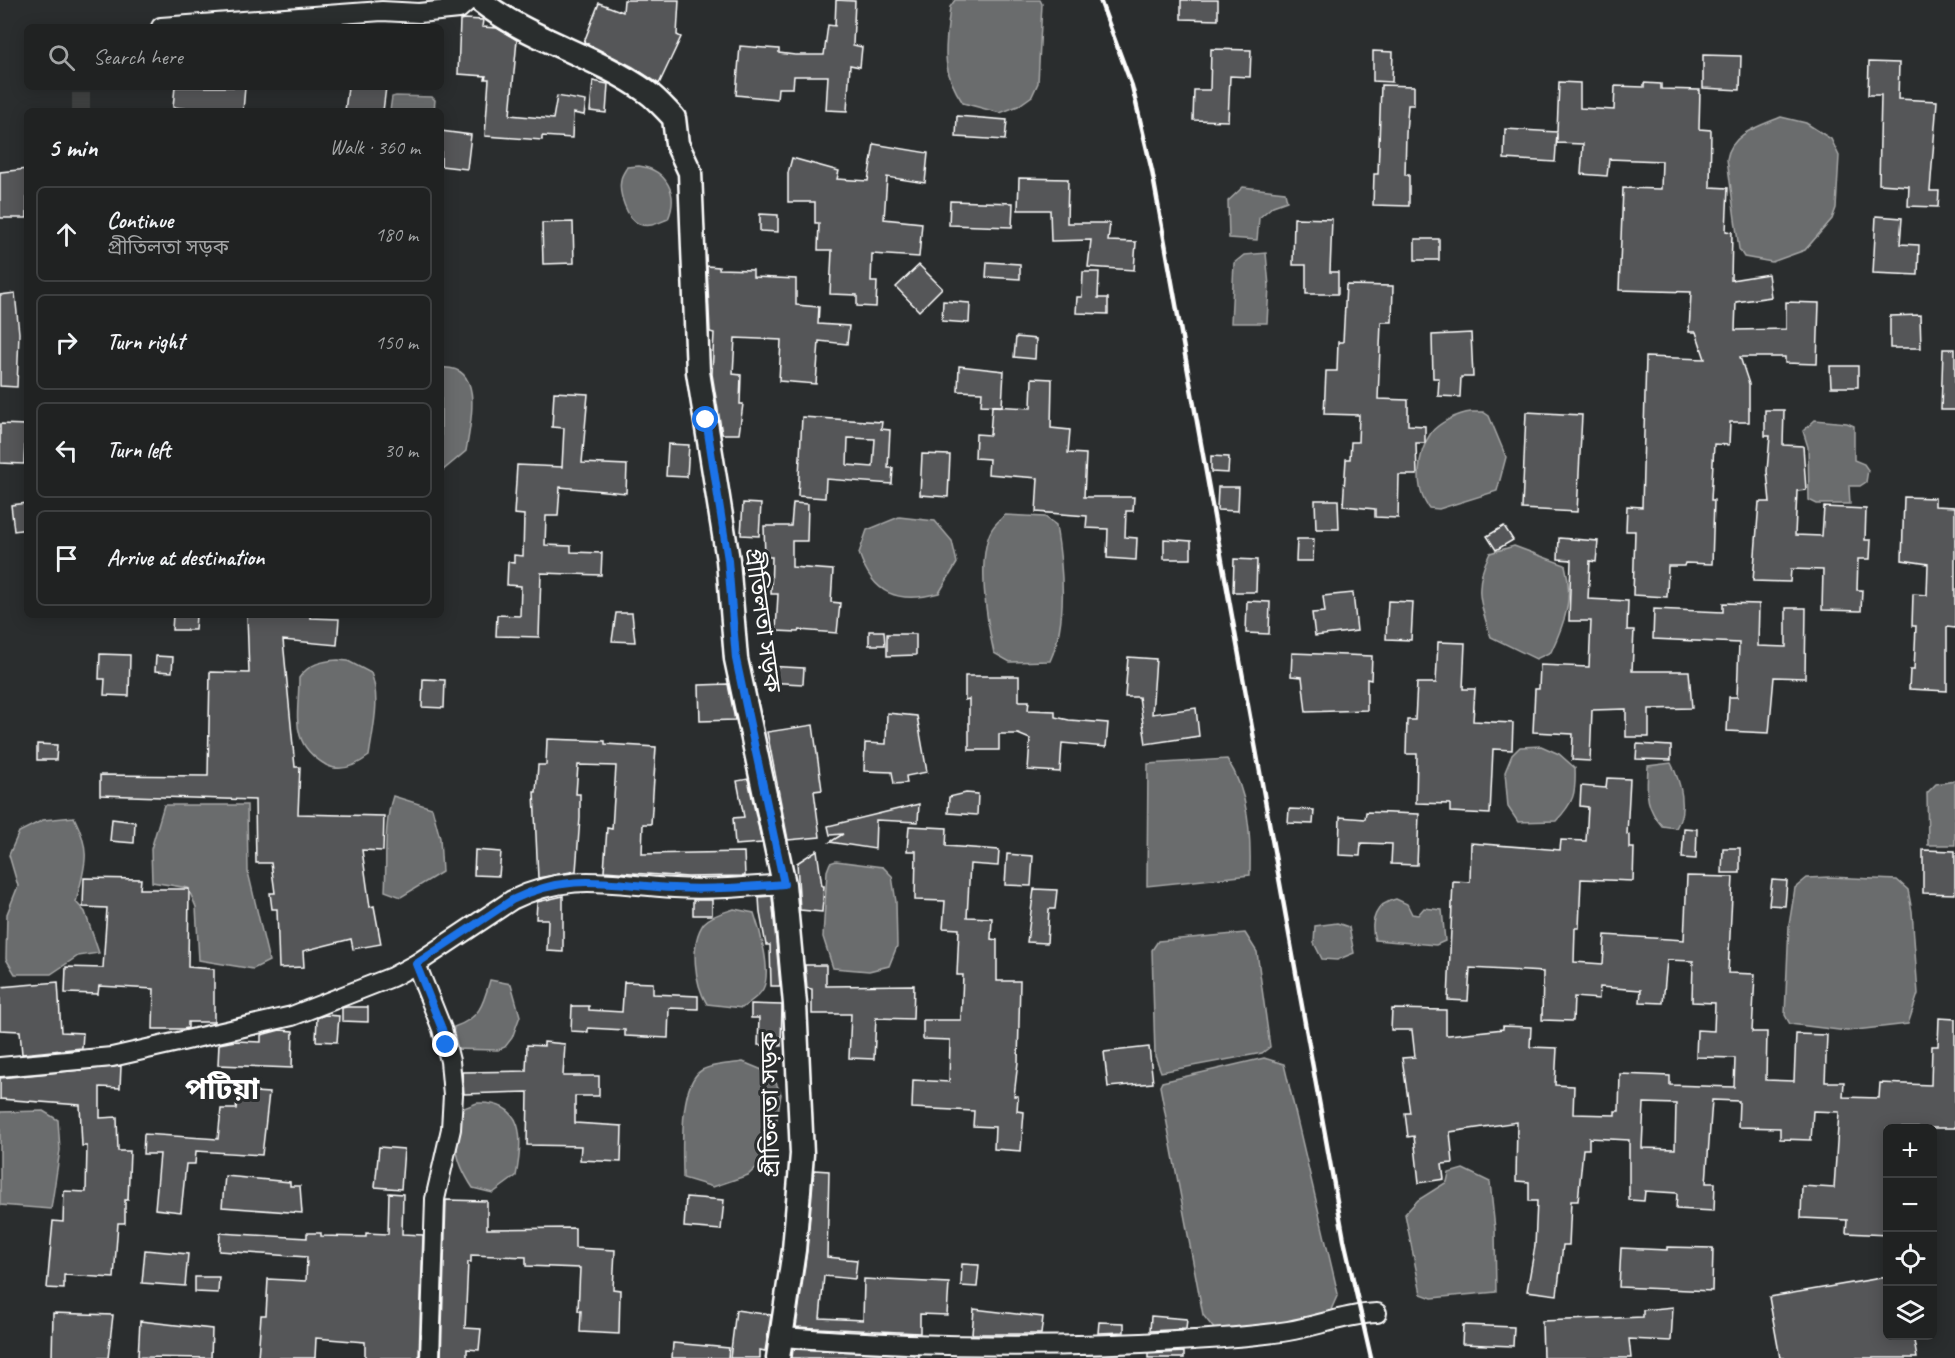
<!DOCTYPE html>
<meta charset="utf-8">
<style>
body{margin:0;font-family:Caveat,"Noto Sans Bengali",sans-serif;background:#2d2f2f;color:#f1f3f6}
.controls{position:absolute;right:18px;bottom:18px;display:grid;overflow:hidden;border-radius:9px;box-shadow:0 3px 15px #0003}
.controls button{width:54px;height:54px;display:grid;place-items:center;padding:0;border:0;border-bottom:2px solid #3d3f40;background:#202222;color:#f1f3f6;font:30px sans-serif}
.stop{position:absolute;width:18px;height:18px;margin:-14px;border:4px solid #1a73e8;border-radius:50%;background:#fff}
.stop.end{background:#1a73e8;border-color:#fff;box-shadow:0 2px 6px #0008}
.list{margin:0;padding:0;list-style:none}
h2{display:flex;justify-content:space-between;align-items:center;height:78px;margin:0;padding:0 24px;font-size:26px}
h2 small{font-size:20px;font-weight:400;color:#a2a4a5}
.list li{display:grid;grid-template-columns:39px 1fr auto;gap:18px;align-items:center;box-sizing:border-box;height:96px;margin:0 12px 12px;padding:0 12px;border:2px solid #3d3f40;border-radius:9px}
.list b{display:block;font-size:22px;white-space:nowrap}
.list p{margin:0;font-size:20px;white-space:nowrap;color:#a2a4a5}
.list em{font-size:20px;font-style:normal;color:#a2a4a5}
.icon{flex:none;width:33px;height:33px;fill:none;stroke:currentColor;stroke-width:2;stroke-linecap:round;stroke-linejoin:round}
.map{position:relative;flex:none;width:1955px;height:1358px;overflow:hidden}
.search{position:absolute;background:#202222;box-shadow:0 3px 15px #0003;left:24px;top:24px;width:420px;height:66px;display:flex;align-items:center;gap:15px;box-sizing:border-box;padding:0 21px;border-radius:9px;color:#a2a4a5;font-size:22px}
.panel{position:absolute;background:#202222;box-shadow:0 3px 15px #0003;left:24px;top:108px;width:420px;height:510px;border-radius:9px}
.map>svg:first-child{display:block}
.water{fill:#6a6c6d;stroke:#a6a7a7;stroke-width:1.5}
.building{fill:#555758;stroke:#fff;stroke-width:1.5;fill-rule:evenodd}
.lines{fill:none;stroke-linecap:round;stroke-linejoin:round}
.minor-tunnel{stroke:#3f4243;stroke-width:18;stroke-dasharray:18 9;stroke-linecap:butt}
.minor-casing{stroke:#fff;stroke-width:22}
.major-casing{stroke:#fff;stroke-width:27}
.minor{stroke:#2a2d2e;stroke-width:18}
.major{stroke:#2a2d2e;stroke-width:22}
.rail{stroke:#fff;stroke-width:4.5}
.route{stroke:#1a73e8;stroke-width:8}
.labels{text-anchor:middle;dominant-baseline:central;stroke-width:6;stroke-linejoin:round;paint-order:stroke}
.street-label{font-size:24px;fill:#fff;stroke:#2a2d2e}
.district-label{font-size:30px;font-weight:bold;fill:#fff;stroke:#2a2d2e}
</style>
<div class="map">
<svg width="1955" height="1358" viewBox="0 0 1955 1358">
<rect width="100%" height="100%" fill="#2a2d2e"/>
<filter id="ink" filterUnits="userSpaceOnUse"><feTurbulence type="fractalNoise" baseFrequency=".0167" numOctaves="2"/><feDisplacementMap in="SourceGraphic" scale="12" xChannelSelector="R" yChannelSelector="G"/><feConvolveMatrix kernelMatrix="1 2 1 2 8 2 1 2 1" color-interpolation-filters="sRGB"/></filter>
<g filter="url(#ink)">
<g class="water">
<path d="M955,0h85l2,4 -4,79 -6,13 -14,10 -18,7 -37,-10c-24,-35 -17,-56 -13,-96z"/>
<polygon points="396,96 432,97 435,100 434,111 390,111 392,97"/>
<path d="M1781,117l25,6 25,16 8,17 -3,52 -4,11 -27,31 -33,12 -28,-5 -5,-8 -12,-90c4,-26 33,-33 54,-42z"/>
<path d="M639,166c28,4 40,28 29,53 -10,4 -18,9 -29,5 -12,-5 -21,-31 -18,-44 0,-4 4,-9 6,-13z"/>
<polygon points="1243,187 1285,192 1287,201 1273,206 1259,218 1257,240 1229,238 1228,201"/>
<polygon points="1266,253 1269,286 1267,323 1231,323 1234,263 1244,255"/>
<path d="M441,368c45,-4 29,58 25,83l-25,21z"/>
<path d="M1471,412h12l6,4 17,41 -9,34 -58,18 -10,-1c-15,-19 -12,-55 2,-75 7,-10 28,-20 40,-21z"/>
<polygon points="1815,420 1847,423 1854,426 1854,460 1864,464 1868,470 1866,482 1860,486 1849,486 1850,504 1817,504 1809,500 1808,447 1803,431"/>
<path d="M1005,515l40,2 11,8c7,43 12,96 -6,136l-40,1 -16,-9c-7,-31 -18,-96 -2,-124 3,-5 9,-10 13,-14z"/>
<path d="M899,517l36,4 17,20 5,22 -18,30c-41,11 -66,2 -80,-40l8,-23z"/>
<path d="M1514,546l51,19c9,33 0,57 -14,87l-15,7 -45,-22c-11,-33 -18,-51 -1,-84z"/>
<path d="M338,660l10,1 23,12c10,26 2,55 -2,83 -12,9 -28,17 -43,9 -38,-22 -27,-49 -27,-87 9,-14 23,-17 39,-18z"/>
<path d="M1541,746l18,8 16,14c1,26 -1,34 -19,53l-38,1 -10,-15 -3,-35 7,-17 8,-8z"/>
<path d="M1227,759c22,34 24,76 23,116l-103,11 1,-122z"/>
<path d="M1671,763c10,19 17,46 5,65l-14,-2c-18,-21 -15,-34 -14,-60z"/>
<polygon points="1955,781 1955,845 1928,845 1927,793 1936,784"/>
<path d="M393,796l39,12 8,30 2,34 -41,25 -16,-6c2,-31 -2,-65 8,-95z"/>
<polygon points="164,805 247,805 248,872 269,961 253,969 199,960 196,907 188,888 152,882 151,849"/>
<path d="M74,817c18,36 11,48 2,85l9,10 14,41 -21,3 -27,18h-36l-9,-15 1,-45 11,-28 -9,-31 10,-23 24,-12z"/>
<polygon points="836,861 883,867 892,876 896,902 897,946 889,966 869,971 833,968 823,937 827,871 830,863"/>
<polygon points="1829,877 1897,880 1908,890 1912,911 1918,994 1908,1024 1847,1031 1790,1024 1785,1015 1789,925 1795,888 1807,878"/>
<path d="M1396,899l11,5 5,10 6,1 6,-7 18,2 3,31 -9,4 -61,-5c-6,-19 1,-37 21,-41z"/>
<path d="M734,909l20,4c6,17 18,59 9,76 -4,8 -14,13 -21,19l-35,-4c-12,-19 -18,-61 -3,-81 7,-8 21,-11 30,-14z"/>
<polygon points="1337,923 1349,927 1354,953 1337,960 1322,959 1314,943 1315,926"/>
<polygon points="1245,933 1257,952 1270,1047 1262,1053 1161,1072 1155,1056 1152,950 1158,941"/>
<path d="M490,980l21,4 9,32 -8,22 -7,9 -7,3 -47,-1 3,-22c26,-9 29,-22 36,-47z"/>
<polygon points="1264,1058 1284,1064 1338,1294 1330,1312 1284,1324 1215,1330 1203,1315 1160,1086 1162,1082"/>
<path d="M743,1062l29,12 9,20 -10,60 -23,21 -35,12 -30,-9c0,-26 -5,-94 19,-108 10,-6 29,-6 41,-8z"/>
<path d="M477,1103c49,-2 46,37 39,73l-23,17 -20,-5c-21,-32 -19,-45 -9,-80z"/>
<polygon points="43,1111 58,1120 60,1150 51,1209 0,1205 0,1112"/>
<polygon points="1463,1169 1490,1182 1495,1229 1496,1292 1432,1298 1421,1294 1405,1214 1418,1200 1447,1182 1449,1173"/>
</g>
<g class="building">
<polygon points="624,0 679,0 677,35 681,37 659,84 633,67 584,42 599,3 623,12"/>
<polygon points="836,0 855,1 853,45 862,47 860,67 850,65 847,111 826,110 828,76 794,76 793,88 778,88 777,99 736,95 740,46 779,49 779,53 795,55 824,55 828,25 835,26"/>
<polygon points="1181,0 1218,0 1218,20 1181,19"/>
<polygon points="464,19 483,20 482,27 497,28 517,40 510,115 553,119 557,96 586,101 584,115 573,113 572,138 542,136 542,140 485,136 489,79 485,79 486,76 458,74 460,20"/>
<polygon points="1211,49 1251,50 1250,77 1230,76 1228,121 1193,120 1194,90 1210,90"/>
<polygon points="1373,51 1393,52 1392,82 1373,81"/>
<polygon points="1703,55 1741,56 1740,90 1703,88"/>
<polygon points="1869,62 1899,63 1898,99 1937,101 1930,191 1939,191 1938,207 1908,206 1909,186 1879,184 1881,95 1868,95"/>
<polygon points="593,81 608,84 606,113 590,111"/>
<polygon points="1559,82 1580,83 1580,108 1614,110 1615,86 1644,87 1644,83 1661,84 1661,89 1700,90 1699,129 1711,130 1710,187 1728,188 1726,231 1732,232 1731,280 1768,274 1771,297 1736,302 1735,330 1786,329 1786,302 1819,303 1817,364 1785,363 1785,357 1740,357 1749,384 1749,422 1730,422 1729,445 1714,444 1711,500 1714,500 1712,564 1685,563 1684,566 1668,566 1667,597 1633,595 1635,531 1626,531 1627,506 1642,507 1646,357 1705,359 1696,332 1689,332 1691,292 1619,290 1623,188 1661,189 1662,161 1609,159 1607,176 1581,174 1583,144 1557,143 1557,133 1555,162 1504,159 1505,129 1557,132"/>
<polygon points="1381,85 1414,86 1414,105 1408,105 1406,134 1405,175 1409,175 1409,206 1373,205 1374,174 1378,174"/>
<polygon points="175,87 245,87 243,111 207,111 173,107"/>
<polygon points="348,87 386,87 383,111 345,111"/>
<polygon points="957,116 1007,120 1005,140 956,137"/>
<polygon points="441,131 471,135 467,169 441,166"/>
<polygon points="874,144 928,153 925,183 887,177 884,219 922,223 919,257 872,254 871,282 877,282 876,307 857,306 857,295 830,294 832,250 818,250 819,223 815,223 815,202 788,202 788,173 792,158 839,171 837,179 868,181"/>
<polygon points="27,169 27,218 0,218 0,172"/>
<polygon points="1019,178 1068,179 1067,223 1110,223 1108,241 1136,242 1134,270 1088,267 1091,240 1051,241 1050,210 1018,210"/>
<polygon points="950,201 1013,203 1012,227 949,225"/>
<polygon points="760,214 778,215 778,232 760,231"/>
<polygon points="1876,216 1902,218 1900,244 1919,245 1918,275 1873,273"/>
<polygon points="1294,218 1332,219 1330,272 1338,272 1338,294 1306,294 1306,265 1293,265"/>
<polygon points="573,222 574,263 543,264 542,223"/>
<rect x="1415" y="239" width="24" height="21"/>
<polygon points="987,262 1020,264 1020,279 986,277"/>
<polygon points="919,265 942,288 919,311 896,287"/>
<polygon points="707,266 719,267 719,269 753,270 753,277 796,279 796,305 819,307 818,324 849,326 847,344 819,341 816,384 779,381 781,340 735,338 733,374 741,375 740,404 743,404 739,434 722,434 712,374 714,333 710,332"/>
<polygon points="1083,272 1099,272 1098,298 1108,298 1108,314 1076,313 1077,297 1082,297"/>
<polygon points="1346,285 1393,286 1392,322 1381,322 1378,399 1408,400 1408,425 1425,426 1425,443 1416,443 1417,475 1399,475 1398,518 1375,517 1375,509 1343,506 1346,459 1350,459 1351,442 1358,442 1359,415 1324,414 1326,371 1337,371 1338,342 1343,342"/>
<polygon points="15,293 19,333 17,387 0,386 0,295"/>
<polygon points="943,301 970,303 969,323 942,321"/>
<polygon points="1920,315 1921,348 1890,348 1890,316"/>
<polygon points="1471,333 1473,377 1461,377 1460,397 1438,396 1439,378 1433,378 1432,335"/>
<polygon points="1016,337 1036,339 1035,359 1014,357"/>
<polygon points="1943,349 1955,349 1955,410 1941,410"/>
<polygon points="959,366 1004,371 1002,406 981,405 982,392 958,391"/>
<polygon points="1830,366 1858,366 1858,387 1831,387"/>
<polygon points="1032,378 1052,379 1051,428 1070,430 1068,453 1086,454 1084,497 1134,497 1133,511 1126,511 1125,537 1137,538 1136,560 1107,558 1108,529 1086,528 1087,516 1036,512 1038,478 988,474 989,459 975,458 976,434 990,435 992,406 1031,408"/>
<polygon points="554,392 588,394 582,463 627,465 626,493 560,487 558,516 546,516 545,545 571,546 571,552 602,553 601,575 541,573 539,637 496,636 497,615 520,616 521,586 507,585 508,562 514,563 514,555 523,556 524,515 514,514 517,465 562,467 564,428 552,427"/>
<polygon points="1765,410 1784,410 1783,445 1803,446 1806,490 1797,491 1795,535 1822,536 1824,507 1866,509 1865,540 1871,540 1870,559 1858,559 1857,590 1862,590 1861,611 1822,610 1823,570 1791,569 1790,582 1753,581 1759,502 1770,502 1767,471 1770,436 1765,436"/>
<polygon points="1526,412 1582,415 1577,512 1522,509"/>
<path d="M802,417l80,5 -1,7 9,1 -2,38h5l-1,16 -66,-5 -1,19 -27,-2zM848,438l27,1 -2,28 -26,-2z"/>
<polygon points="0,424 26,425 24,464 0,463"/>
<polygon points="668,444 689,445 687,477 666,476"/>
<polygon points="922,454 950,455 948,497 920,495"/>
<polygon points="1211,456 1229,457 1228,473 1211,472"/>
<polygon points="1218,487 1239,487 1238,511 1217,510"/>
<polygon points="1904,497 1935,498 1935,506 1955,507 1955,628 1947,627 1947,691 1909,689 1910,670 1914,670 1916,626 1912,626 1913,594 1927,595 1928,564 1902,560"/>
<polygon points="1315,500 1338,500 1339,529 1316,529"/>
<polygon points="27,503 27,529 14,531 11,505"/>
<polygon points="743,503 761,504 759,536 741,535"/>
<polygon points="793,503 808,504 807,541 792,541 792,567 833,570 831,602 840,603 837,633 799,630 798,632 776,631 778,594 771,594 772,557 765,557 764,526 791,526"/>
<polygon points="1504,526 1513,540 1496,550 1487,536"/>
<polygon points="1559,538 1598,541 1596,562 1590,561 1588,599 1628,601 1627,630 1634,630 1632,671 1689,671 1692,708 1649,709 1649,737 1626,737 1626,709 1592,710 1590,761 1572,760 1573,734 1533,732 1535,689 1539,689 1540,665 1589,667 1591,621 1569,621 1571,560 1558,559"/>
<polygon points="1164,539 1191,541 1191,559 1164,559"/>
<polygon points="1297,539 1314,539 1313,561 1296,561"/>
<polygon points="1234,559 1257,560 1256,592 1233,592"/>
<polygon points="1353,593 1357,631 1315,636 1312,613 1325,612 1323,596"/>
<polygon points="1247,601 1270,602 1269,634 1246,633"/>
<polygon points="1388,601 1413,602 1411,640 1386,639"/>
<polygon points="1723,603 1759,604 1758,646 1786,647 1786,608 1806,608 1805,678 1774,677 1769,733 1727,731 1729,697 1737,697 1739,643 1653,639 1654,609 1723,612"/>
<polygon points="616,613 632,613 635,642 612,641"/>
<polygon points="173,615 196,615 195,630 172,630"/>
<polygon points="247,615 310,615 310,618 339,619 337,645 283,640 295,767 300,767 298,814 384,816 383,851 362,850 370,907 374,906 381,944 353,949 351,939 303,951 304,967 279,968 277,909 272,909 270,893 275,893 271,863 256,863 255,800 100,795 100,775 208,776 210,672 249,673"/>
<polygon points="869,631 884,631 885,645 869,645"/>
<polygon points="887,634 916,634 916,655 887,656"/>
<polygon points="1438,642 1465,643 1463,689 1475,689 1473,721 1513,723 1512,750 1493,749 1490,814 1450,812 1450,804 1416,803 1417,754 1406,754 1407,720 1415,720 1417,683 1436,683"/>
<polygon points="1292,653 1372,656 1371,680 1367,679 1367,710 1306,712 1302,677 1291,676"/>
<polygon points="100,654 130,655 129,696 104,695 105,679 99,679"/>
<polygon points="156,656 173,657 172,672 155,671"/>
<polygon points="1128,657 1156,659 1152,714 1196,708 1199,736 1146,744 1139,697 1125,697"/>
<polygon points="765,666 804,668 803,684 765,682"/>
<polygon points="965,676 1019,676 1019,701 1029,701 1028,710 1055,711 1055,717 1069,720 1108,723 1106,747 1062,743 1060,772 1028,770 1030,739 1018,734 999,734 999,750 969,750 969,699 965,700"/>
<polygon points="423,679 445,680 444,708 422,707"/>
<polygon points="728,684 735,720 700,721 699,685"/>
<polygon points="887,713 917,716 927,772 906,776 907,783 894,784 892,772 864,771 865,743 886,744"/>
<polygon points="813,725 822,790 814,791 820,837 788,840 767,732"/>
<polygon points="547,739 605,741 605,744 656,747 651,824 643,824 642,854 744,852 745,876 688,877 604,871 607,828 612,829 616,766 578,765 576,794 580,794 580,818 576,871 538,878 534,792 536,792 538,765 546,765"/>
<polygon points="37,744 57,745 56,760 37,760"/>
<polygon points="1637,744 1671,746 1671,760 1636,759"/>
<path d="M1607,778l23,1 -3,55 2,1v13h5l-1,33 -52,-2 -2,49h-4l-1,34 29,2 2,-29 79,5 3,-64 46,1 -5,96 27,1 -3,58h15l-1,48 28,1 2,-47 31,1 -2,47h19l-1,15 36,1 1,-15 51,2 1,-39h6l1,-28 16,1v109h-68v107l-41,-2 1,-13 -46,-2 1,-32 32,2 5,-76 -26,-1 -2,29 -31,-1v-11l-42,-1 1,-26 -27,-1 -6,83h9l-1,28 -38,-2 1,-16 -32,-2 -1,10 -15,-1v-60l-40,-2v11h-6l-5,52h-7l-2,44h-6l-6,50 -30,-4 8,-45 2,-45h-8v-19l-13,-1 1,-59 -67,10 3,31 -11,1 2,15 -25,4 -5,-47 -6,1 -3,-24h5l-8,-55 13,-1 -3,-27h-21l1,-21 54,1v25h3l54,-6v-3l28,1 -1,20 27,1 -2,37 19,1 -1,28 42,1v-4h4l1,-37 50,2v9l64,2 1,-29 -39,-1 1,-27 17,1 1,-28 -23,-1 1,-41 -26,-1 -4,43 -23,-1 1,-12 -41,-3 -1,12 -25,-2 -1,24 -31,-1 1,-48 -73,-4 -2,33 -20,-1 5,-119 17,1 1,-39 89,7 1,-10 25,1 2,-34 -8,-1 1,-20 25,2zM1644,1103l32,1 -1,45 -33,-1z"/>
<polygon points="748,779 762,843 735,845 733,818 744,817 737,781"/>
<polygon points="966,793 978,794 977,815 948,813 949,797"/>
<polygon points="919,804 918,822 876,820 875,849 830,842 843,834 830,835 828,826"/>
<polygon points="1289,809 1314,810 1313,824 1288,823"/>
<polygon points="1366,812 1419,814 1417,865 1391,864 1392,844 1361,843 1360,856 1339,855 1340,817 1365,819"/>
<polygon points="112,819 135,822 134,843 110,841"/>
<polygon points="909,826 947,828 946,846 999,850 998,866 970,864 967,917 992,918 991,939 997,940 997,981 1020,981 1018,1062 1014,1096 1018,1096 1017,1111 1024,1112 1021,1151 994,1149 995,1127 973,1126 974,1111 912,1108 913,1080 949,1082 950,1040 923,1039 923,1020 961,1020 963,975 957,975 959,929 943,928 945,901 915,900 916,851 907,851"/>
<polygon points="1684,828 1697,829 1696,859 1682,858"/>
<polygon points="1723,848 1740,848 1740,873 1722,873"/>
<polygon points="475,850 501,852 499,876 474,875"/>
<polygon points="817,850 822,886 824,886 822,912 800,910 797,863"/>
<polygon points="1923,850 1955,851 1955,894 1923,893"/>
<polygon points="1007,854 1033,856 1031,886 1005,885"/>
<polygon points="84,878 141,879 140,889 189,889 188,967 214,969 214,1022 188,1022 188,1028 183,1029 153,1029 154,989 99,986 98,994 65,993 66,967 103,968 107,908 83,907"/>
<polygon points="1772,880 1787,881 1785,906 1769,905"/>
<polygon points="1034,889 1057,890 1055,909 1049,909 1047,943 1027,942"/>
<polygon points="563,896 563,952 547,951 548,919 536,919 537,902"/>
<polygon points="772,896 780,986 771,986 770,945 766,945 760,913 759,897"/>
<rect x="693" y="900" width="19" height="15"/>
<polygon points="805,965 826,965 826,986 914,985 913,1019 876,1018 874,1059 849,1058 851,1014 812,1014 812,989 807,988"/>
<polygon points="58,982 61,1032 83,1033 82,1048 22,1054 20,1031 0,1030 0,987"/>
<polygon points="624,982 653,983 653,994 698,996 698,1009 669,1008 668,1038 625,1036 625,1030 588,1028 588,1032 571,1031 572,1006 589,1006 589,1010 622,1012"/>
<polygon points="751,1004 782,1005 781,1046 758,1045 759,1018 751,1018"/>
<polygon points="347,1007 368,1007 368,1022 342,1021 342,1008"/>
<polygon points="325,1015 339,1016 337,1042 316,1041 317,1018"/>
<polygon points="280,1030 293,1031 292,1068 218,1065 219,1044 235,1041 261,1042 261,1035"/>
<polygon points="544,1042 565,1044 563,1076 599,1076 599,1096 575,1096 575,1123 622,1126 621,1162 580,1160 581,1146 527,1145 528,1092 464,1094 462,1072 526,1071 527,1045 544,1046"/>
<polygon points="1149,1047 1153,1083 1108,1087 1104,1052"/>
<polygon points="121,1066 120,1088 100,1087 100,1118 117,1117 118,1151 130,1151 128,1200 125,1200 125,1223 118,1223 114,1278 64,1275 64,1289 47,1288 53,1221 63,1222 64,1191 86,1192 87,1146 82,1146 80,1105 0,1099 0,1078"/>
<polygon points="238,1091 269,1093 262,1155 196,1151 195,1164 186,1164 181,1212 155,1209 160,1154 143,1154 144,1134 218,1139 221,1109 236,1109"/>
<polygon points="379,1147 404,1149 401,1189 375,1187"/>
<polygon points="814,1170 829,1171 827,1257 857,1260 855,1279 824,1276 820,1318 863,1320 864,1279 949,1283 947,1315 920,1314 920,1333 796,1327 807,1251"/>
<polygon points="225,1176 290,1182 290,1186 300,1186 302,1213 222,1207"/>
<polygon points="389,1193 403,1194 402,1234 423,1235 419,1358 365,1358 365,1342 316,1338 315,1358 258,1358 261,1315 266,1315 268,1279 306,1281 307,1257 219,1251 220,1233 307,1238 307,1233 321,1233 321,1236 366,1237 366,1233 388,1234"/>
<polygon points="686,1197 724,1200 721,1230 684,1227"/>
<polygon points="446,1200 487,1201 487,1229 575,1228 575,1248 615,1250 613,1289 620,1290 619,1334 580,1332 581,1311 578,1311 580,1268 526,1266 526,1257 471,1255 471,1262 468,1262 465,1328 481,1329 479,1350 467,1349 467,1358 441,1358"/>
<polygon points="1667,1247 1713,1248 1712,1291 1619,1287 1621,1248 1667,1250"/>
<polygon points="145,1250 188,1254 185,1286 142,1283"/>
<polygon points="962,1264 979,1265 977,1287 961,1286"/>
<polygon points="195,1277 219,1277 218,1293 195,1292"/>
<polygon points="1887,1277 1887,1335 1913,1335 1917,1358 1780,1358 1769,1297"/>
<polygon points="1673,1307 1671,1341 1629,1339 1631,1358 1543,1358 1542,1321 1643,1317 1643,1310"/>
<polygon points="974,1309 1043,1317 1041,1334 972,1334"/>
<polygon points="736,1310 771,1315 765,1351 760,1350 760,1358 730,1358"/>
<polygon points="53,1313 113,1315 108,1358 52,1358"/>
<polygon points="1151,1316 1187,1319 1186,1329 1150,1331"/>
<polygon points="140,1321 212,1329 211,1358 138,1357"/>
<polygon points="1099,1322 1124,1323 1124,1332 1098,1333"/>
<polygon points="1463,1325 1514,1327 1513,1346 1462,1344"/>
<polygon points="673,1343 729,1348 728,1358 672,1358"/>
<polygon points="793,1349 919,1355 919,1358 792,1358"/>
<polygon points="1184,1352 1184,1358 1148,1358 1148,1354"/>
</g>
<g class="lines">
<polyline class="minor-tunnel" points="81,111 81,87"/>
<g class="minor-casing">
<g id="minor">
<polyline points="161,27 382,11 419,13 459,9 469,0"/>
<polyline points="416,964 442,1029 450,1061 453,1095 451,1129 435,1199 430,1358"/>
<path d="M0,1067l112,-10 180,-41 100,-39 24,-13 96,-64c60,-29 100,-15 162,-12 37,2 73,-1 110,-4"/>
<path d="M781,1337c136,10 277,12 413,3 31,-2 63,-4 94,-9 30,-5 59,-17 89,-18"/>
</g>
</g>
<g class="major-casing">
<path id="major" d="M479,0c50,40 116,55 168,92 10,7 18,17 27,26l3,26 13,28 8,200 30,188 8,99 48,225 11,120 7,150 -8,96 -16,108"/>
</g>
<use href="#minor" class="minor"/>
<use href="#major" class="major"/>
<polyline class="rail" points="1100,0 1132,86 1152,171 1344,1240 1371,1358"/>
</g>
</g>
<g class="lines" filter="url(#ink)">
<path class="route" d="M446,1045l-4,-16 -26,-65 96,-64c59,-29 100,-15 162,-12 36,2 73,-1 110,-4l-48,-225 -8,-99 -22,-140"/>
</g>
<g class="labels">
<g class="street-label">
<text transform="translate(763 620) rotate(82)">প্রীতিলতা সড়ক</text>
<text transform="translate(770 1105) rotate(-91)">প্রীতিলতা সড়ক</text>
</g>
<g class="district-label">
<text x="222" y="1089">পটিয়া</text>
</g>
</g>
</svg>
<div class="controls">
<button>+</button>
<button>−</button>
<button><svg class="icon" aria-label="locate" viewBox="0 0 24 24"><circle cx="12" cy="12" r="6"/><path d="M12 2v4M12 18v4M2 12h4M18 12h4"/></svg></button>
<button><svg class="icon" aria-label="layers" viewBox="0 0 24 24"><path d="M12 4l9 5-9 5-9-5zM3 14l9 5 9-5"/></svg></button>
</div>
<div class="stop" style="left:706px;top:420px"></div>
<div class="stop end" style="left:446px;top:1045px"></div>
<div class="search"><svg class="icon" aria-label="search" viewBox="0 0 24 24"><circle cx="10" cy="10" r="6"/><path d="M15 15l6 6"/></svg>Search here</div>
<section class="panel">
<h2>5 min<small>Walk · 360 m</small></h2>
<ul class="list">
<li><svg class="icon" aria-label="ahead" viewBox="0 0 24 24"><path d="M12 20V5M6 11l6-6 6 6"/></svg><div><b>Continue</b><p>প্রীতিলতা সড়ক</p></div><em>180 m</em></li>
<li><svg class="icon" aria-label="right" viewBox="0 0 24 24"><path d="M7 20v-9h11M14 6l5 5-5 5"/></svg><div><b>Turn right</b></div><em>150 m</em></li>
<li><svg class="icon" aria-label="left" viewBox="0 0 24 24"><path d="M17 20v-9H6M10 6l-5 5 5 5"/></svg><div><b>Turn left</b></div><em>30 m</em></li>
<li><svg class="icon" aria-label="arrive" viewBox="0 0 24 24"><path d="M6 21V4h12l-3 4 3 4H6"/></svg><div><b>Arrive at destination</b></div></li>
</ul>
</section>
</div>
